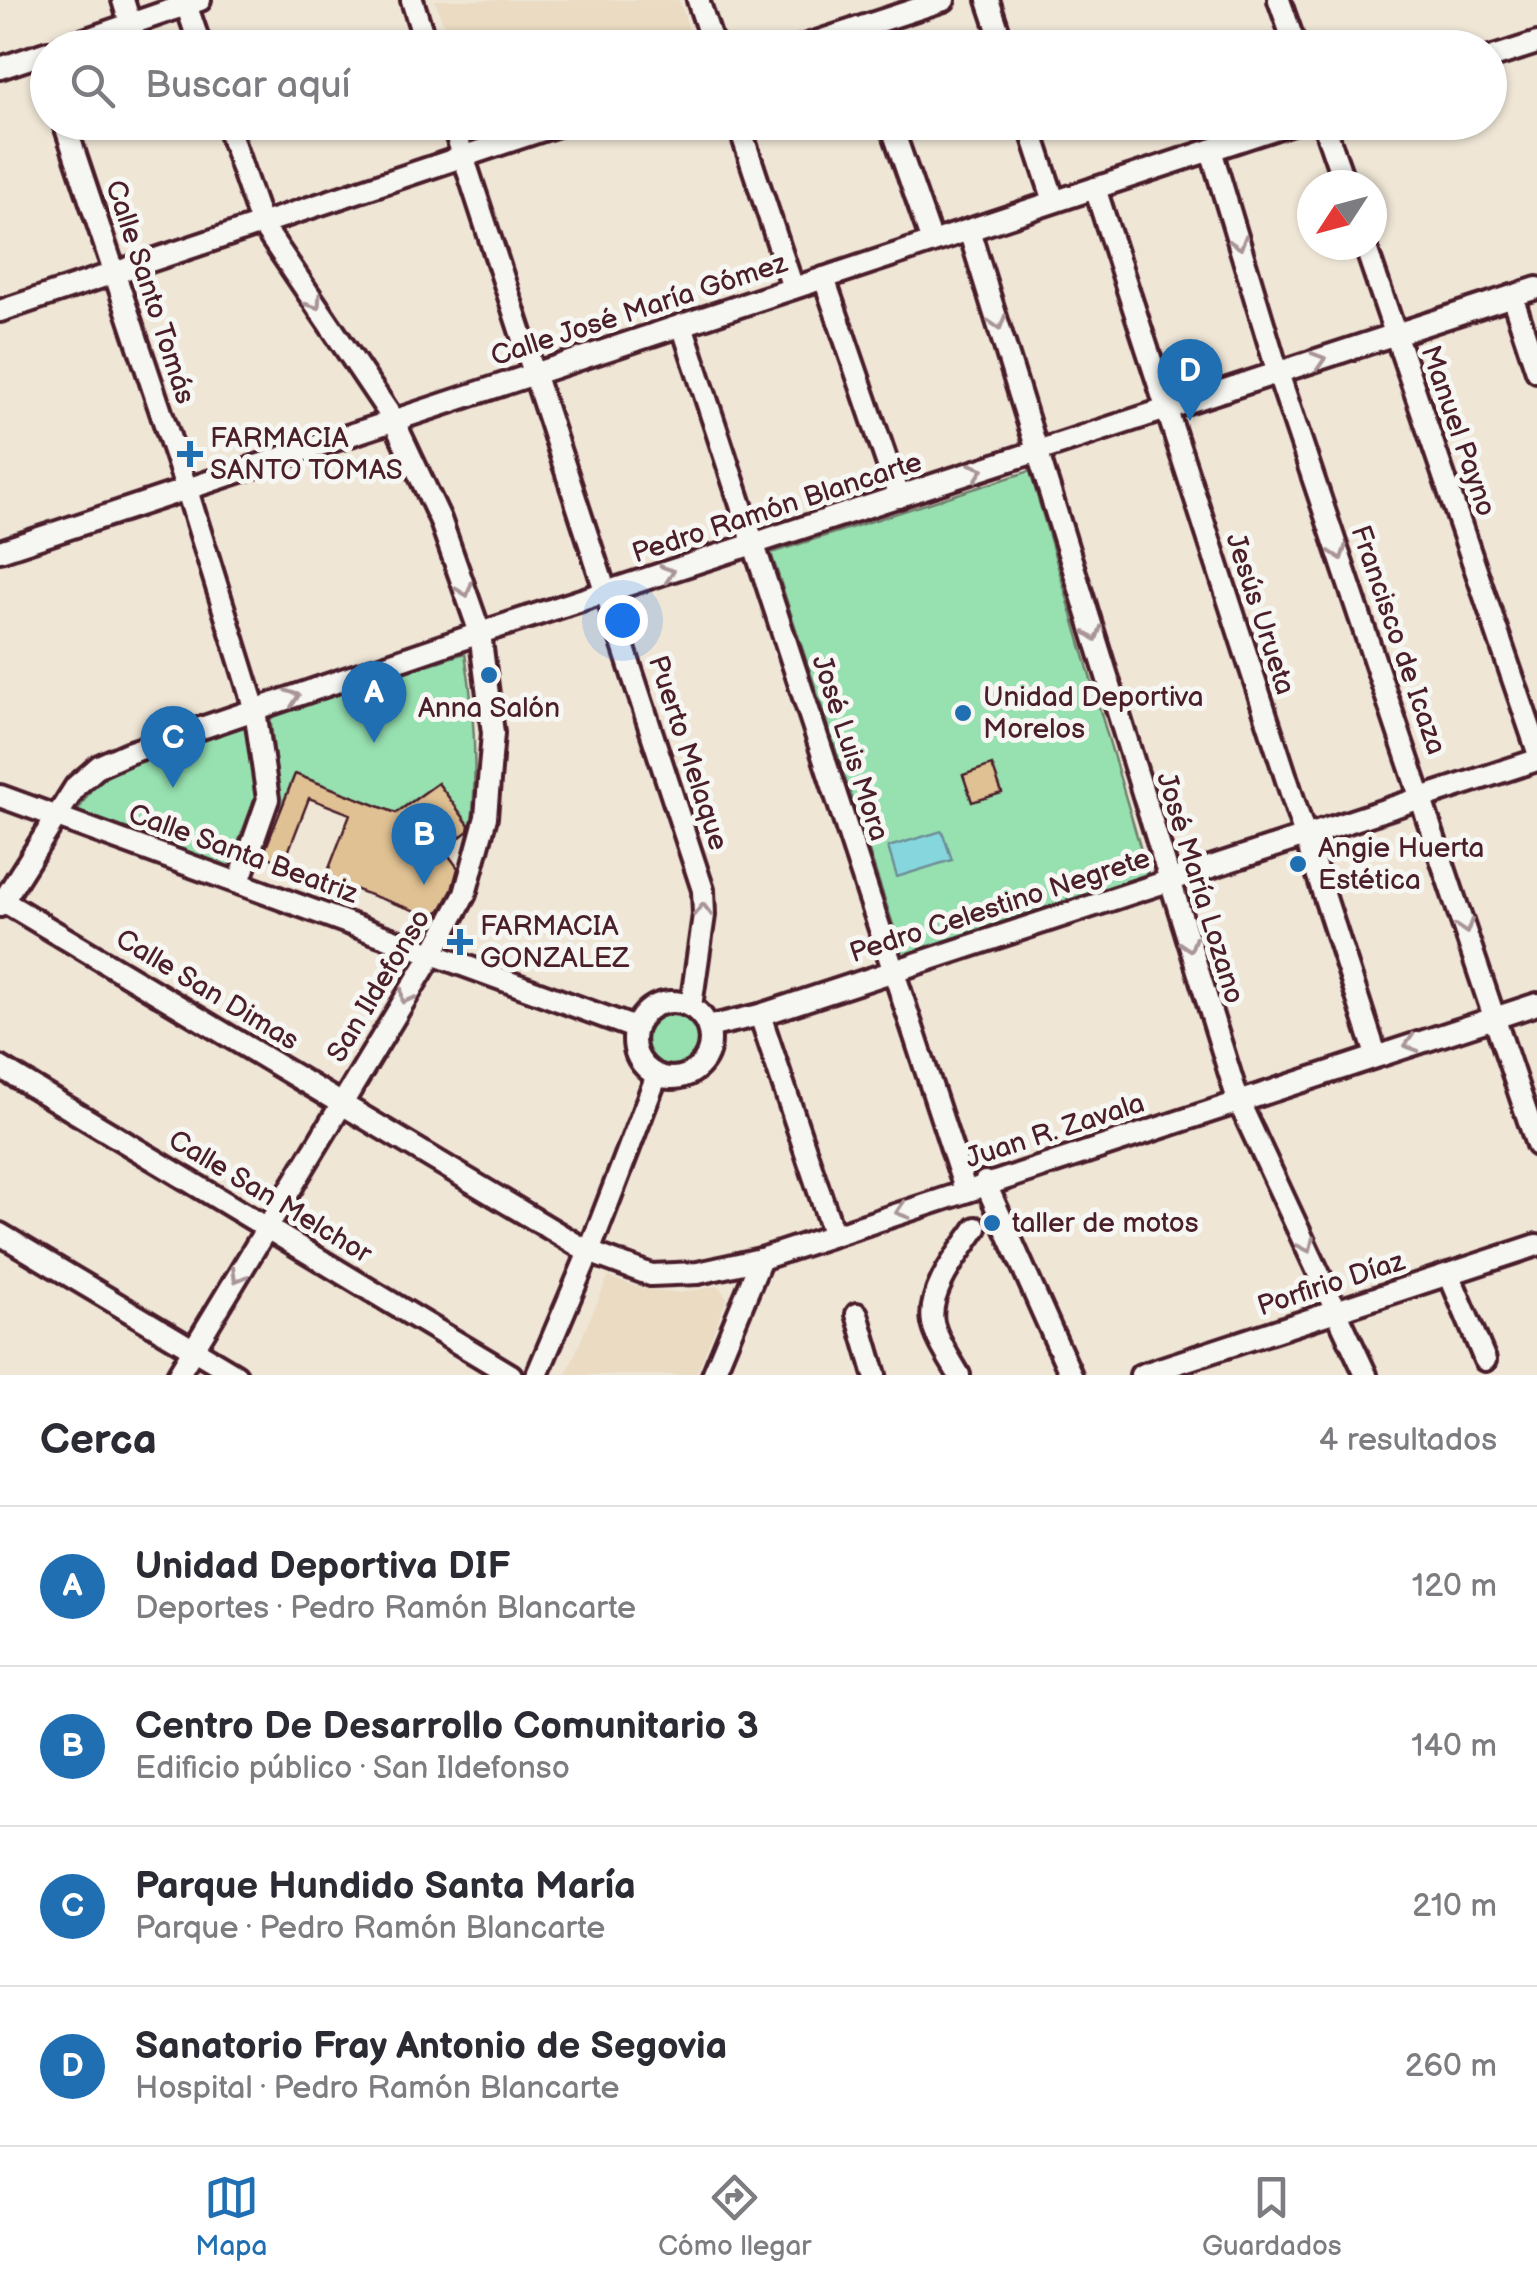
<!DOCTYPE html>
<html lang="es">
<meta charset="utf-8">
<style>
body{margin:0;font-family:"Balsamiq Sans",sans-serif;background:#f2f2f3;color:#2b2b33}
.compass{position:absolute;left:1297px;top:170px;width:90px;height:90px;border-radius:50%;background:#fff;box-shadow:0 2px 8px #0004;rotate:234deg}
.you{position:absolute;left:622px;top:620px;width:35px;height:35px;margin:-25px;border:8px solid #fff;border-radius:50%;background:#1a73e8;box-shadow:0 0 0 15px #1a73e833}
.badge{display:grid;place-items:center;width:65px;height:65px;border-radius:50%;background:#1f6fb2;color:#fff;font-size:32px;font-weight:700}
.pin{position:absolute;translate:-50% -82px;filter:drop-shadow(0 2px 5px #0008)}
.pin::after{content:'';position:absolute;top:52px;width:35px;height:30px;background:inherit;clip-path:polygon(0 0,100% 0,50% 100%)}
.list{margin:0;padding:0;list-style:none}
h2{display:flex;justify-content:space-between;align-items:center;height:130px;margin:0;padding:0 40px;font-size:42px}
h2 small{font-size:32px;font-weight:400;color:#7c7c81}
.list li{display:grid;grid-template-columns:65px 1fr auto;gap:30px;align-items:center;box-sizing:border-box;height:160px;padding:0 40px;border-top:2px solid #e1e1e2}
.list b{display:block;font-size:38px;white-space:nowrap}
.list p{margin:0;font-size:32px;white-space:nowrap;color:#7c7c81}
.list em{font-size:32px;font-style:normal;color:#7c7c81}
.icon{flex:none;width:55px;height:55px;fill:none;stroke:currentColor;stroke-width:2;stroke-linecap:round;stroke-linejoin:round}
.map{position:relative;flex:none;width:1537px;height:1375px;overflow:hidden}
.search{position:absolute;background:#fff;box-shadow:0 2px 8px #0004;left:30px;right:30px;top:30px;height:110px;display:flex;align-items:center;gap:25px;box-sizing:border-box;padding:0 35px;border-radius:55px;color:#7c7c81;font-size:38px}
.sheet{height:770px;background:#fff}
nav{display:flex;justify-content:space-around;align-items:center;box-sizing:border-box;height:140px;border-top:2px solid #e1e1e2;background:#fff;font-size:28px;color:#7c7c81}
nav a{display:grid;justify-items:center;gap:5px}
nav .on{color:#1f6fb2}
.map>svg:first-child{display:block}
.built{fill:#eadbc2}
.green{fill:#97e1b0;stroke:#70806e;stroke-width:2.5}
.water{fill:#86d7dd;stroke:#6e8d96;stroke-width:2.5}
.building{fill:#e0c193;stroke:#4a1f2b;stroke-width:2.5}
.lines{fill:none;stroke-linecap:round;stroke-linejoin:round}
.minor-casing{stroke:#4a1f2b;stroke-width:28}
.minor{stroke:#f6f6f2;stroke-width:20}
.oneway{stroke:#a99598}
.poi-dot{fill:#1f6fb2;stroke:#f6f6f2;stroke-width:4}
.labels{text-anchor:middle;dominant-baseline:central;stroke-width:10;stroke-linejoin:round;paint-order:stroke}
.street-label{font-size:28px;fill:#4a1f2b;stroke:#f6f6f2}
.poi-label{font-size:28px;fill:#4a1f2b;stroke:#f6f6f2;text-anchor:start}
</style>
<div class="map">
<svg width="1537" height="1375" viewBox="0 0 1537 1375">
<rect width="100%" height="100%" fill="#efe6d6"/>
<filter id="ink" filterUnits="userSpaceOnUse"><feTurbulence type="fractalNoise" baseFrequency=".01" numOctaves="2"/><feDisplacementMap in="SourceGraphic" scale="20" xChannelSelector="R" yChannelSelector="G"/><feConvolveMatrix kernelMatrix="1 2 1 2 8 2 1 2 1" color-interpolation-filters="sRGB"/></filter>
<g filter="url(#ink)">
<g class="built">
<polygon points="435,0 679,0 695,47 451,47"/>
<polygon points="608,1277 644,1289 680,1293 718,1286 727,1298 696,1375 566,1375"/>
</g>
<g class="green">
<polygon points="1030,471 1148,874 903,955 771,553"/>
<path d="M465,653c10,59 12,115 7,175l-34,-45 -42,30 -101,-39 -15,36 -10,-96z"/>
<polygon points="248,722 256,796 228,869 77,812 97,780 125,762"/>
<circle cx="672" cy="1040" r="25"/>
</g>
<polygon class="water" points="942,831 952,860 897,877 888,847"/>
<g class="building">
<polygon points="992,765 1002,793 972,802 963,775"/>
<polygon points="295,774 396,813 438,783 469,825 468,831 444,849 458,868 452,890 441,910 430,916 325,879 350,814 309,798 284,863 263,855"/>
</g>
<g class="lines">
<g class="minor-casing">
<g id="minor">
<polyline points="123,0 130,23"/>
<polyline points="412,0 427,48"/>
<polyline points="698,0 714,48"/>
<polyline points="988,0 1004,48"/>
<polyline points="1279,0 1296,48"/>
<polyline points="186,4 201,48"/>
<polyline points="858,28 864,48"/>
<polyline points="61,48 200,0"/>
<polyline points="798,48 944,0"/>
<polyline points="1490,58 1537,43"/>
<polyline points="0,68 48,52"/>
<polyline points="64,122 187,490 255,710 268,799 239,882"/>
<polyline points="452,122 703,890 704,915 691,1006"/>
<polyline points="738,122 793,288"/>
<polyline points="890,122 932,242"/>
<polyline points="1028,122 1054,201"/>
<polyline points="1323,122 1345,185"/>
<polyline points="1211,150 1278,373 1537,1145"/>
<polyline points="1095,188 1376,1055"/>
<polyline points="969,230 1238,1100 1366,1375"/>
<polyline points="1365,245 1537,749"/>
<polyline points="824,278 899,497"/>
<polyline points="1512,296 1537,371"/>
<polyline points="0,311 567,122"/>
<polyline points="682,325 965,1189"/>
<polyline points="0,551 1295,122"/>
<polyline points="0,796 635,1028"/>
<polyline points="3,901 589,1252 651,1275 698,1273 761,1259 1537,1004"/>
<polyline points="0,906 76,786 99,766 128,753 480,633 1537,288"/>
<circle cx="672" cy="1040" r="38"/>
<polyline points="760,1015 833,1233"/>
<polyline points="708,1027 760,1015 1537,760"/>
<polyline points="0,1067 511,1375"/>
<polyline points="985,1182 1071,1375"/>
<polyline points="0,1234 236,1375"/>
<polyline points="1449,1274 1485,1360"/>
<polyline points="857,1314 875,1375"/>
<polyline points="178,1375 433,953 465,894 486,817 493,733 480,633 440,519 393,419 261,223 226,122"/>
<polyline points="537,1375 589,1252 657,1075"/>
<polyline points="713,1375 761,1259"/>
<path d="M959,1375c-9,-16 -22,-34 -26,-52 -6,-32 26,-70 43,-95"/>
<polyline points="1141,1375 1537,1245"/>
</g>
</g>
<use href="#minor" class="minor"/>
</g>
<defs><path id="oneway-chevron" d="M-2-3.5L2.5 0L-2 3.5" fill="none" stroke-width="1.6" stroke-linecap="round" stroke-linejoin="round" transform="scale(2.5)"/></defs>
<g class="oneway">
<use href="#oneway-chevron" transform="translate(1239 243) rotate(73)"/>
<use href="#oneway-chevron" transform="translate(315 303) rotate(56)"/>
<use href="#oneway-chevron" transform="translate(998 323) rotate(73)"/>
<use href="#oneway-chevron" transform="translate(1319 360) rotate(-18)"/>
<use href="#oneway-chevron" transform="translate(977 471) rotate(-18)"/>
<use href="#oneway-chevron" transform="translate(1339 553) rotate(71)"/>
<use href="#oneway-chevron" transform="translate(668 573) rotate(-18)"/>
<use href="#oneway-chevron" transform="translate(465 590) rotate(71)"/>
<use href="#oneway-chevron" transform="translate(1094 634) rotate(73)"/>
<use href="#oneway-chevron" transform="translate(293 697) rotate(-19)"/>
<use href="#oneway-chevron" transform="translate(703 910) rotate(-89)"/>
<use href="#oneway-chevron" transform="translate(1465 927) rotate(72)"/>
<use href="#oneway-chevron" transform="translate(1189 945) rotate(72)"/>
<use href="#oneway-chevron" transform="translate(406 997) rotate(121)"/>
<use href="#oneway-chevron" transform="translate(1411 1044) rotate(163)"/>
<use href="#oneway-chevron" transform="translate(902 1211) rotate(162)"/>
<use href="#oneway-chevron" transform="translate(1307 1246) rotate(65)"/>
<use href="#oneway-chevron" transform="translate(238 1276) rotate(121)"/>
</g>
</g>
<g class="poi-dot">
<path d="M185 439h10v10h10v10h-10v10h-10v-10h-10v-10h10z"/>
<circle cx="489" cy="675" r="10"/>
<circle cx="963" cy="713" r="10"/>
<circle cx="1298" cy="864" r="10"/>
<path d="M455 927h10v10h10v10h-10v10h-10v-10h-10v-10h10z"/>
<circle cx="992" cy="1223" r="10"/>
</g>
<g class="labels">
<g class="street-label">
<text transform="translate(150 292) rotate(72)">Calle Santo Tomás</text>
<text transform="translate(639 310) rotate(-18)">Calle José María Gómez</text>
<text transform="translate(1458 431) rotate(71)">Manuel Payno</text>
<text transform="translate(777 508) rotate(-18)">Pedro Ramón Blancarte</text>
<text transform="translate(1260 614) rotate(72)">Jesús Urueta</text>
<text transform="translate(1398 640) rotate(71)">Francisco de Icaza</text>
<text transform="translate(850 748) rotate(72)">José Luis Mora</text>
<text transform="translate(688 753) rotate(72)">Puerto Melaque</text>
<text transform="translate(243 854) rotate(20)">Calle Santa Beatriz</text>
<text transform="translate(1200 888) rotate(73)">José María Lozano</text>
<text transform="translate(1000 906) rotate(-18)">Pedro Celestino Negrete</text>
<text transform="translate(379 986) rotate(-59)">San Ildefonso</text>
<text transform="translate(207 990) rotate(31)">Calle San Dimas</text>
<text transform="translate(1055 1131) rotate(-18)">Juan R. Zavala</text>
<text transform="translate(270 1197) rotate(31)">Calle San Melchor</text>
<text transform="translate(1331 1284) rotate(-18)">Porfirio Díaz</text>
</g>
<g class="poi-label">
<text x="210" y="438">FARMACIA<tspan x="210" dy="32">SANTO TOMAS</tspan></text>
<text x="983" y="697">Unidad Deportiva<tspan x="983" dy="32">Morelos</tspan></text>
<text x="489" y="708" text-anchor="middle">Anna Salón</text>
<text x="1318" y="848">Angie Huerta<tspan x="1318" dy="32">Estética</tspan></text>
<text x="480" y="926">FARMACIA<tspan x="480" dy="32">GONZALEZ</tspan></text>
<text x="1012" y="1223">taller de motos</text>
</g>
</g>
</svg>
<svg class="compass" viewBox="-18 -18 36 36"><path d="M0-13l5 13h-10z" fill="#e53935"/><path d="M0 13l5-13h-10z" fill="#7c7c81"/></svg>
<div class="you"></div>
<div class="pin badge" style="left:374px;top:743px">A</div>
<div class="pin badge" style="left:424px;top:885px">B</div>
<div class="pin badge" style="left:173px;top:788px">C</div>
<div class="pin badge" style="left:1190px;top:421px">D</div>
<div class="search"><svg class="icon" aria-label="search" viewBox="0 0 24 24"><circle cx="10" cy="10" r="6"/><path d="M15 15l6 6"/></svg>Buscar aquí</div>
</div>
<section class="sheet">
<h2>Cerca<small>4 resultados</small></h2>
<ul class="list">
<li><span class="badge">A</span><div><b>Unidad Deportiva DIF</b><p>Deportes · Pedro Ramón Blancarte</p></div><em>120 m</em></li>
<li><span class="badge">B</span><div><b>Centro De Desarrollo Comunitario 3</b><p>Edificio público · San Ildefonso</p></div><em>140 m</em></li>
<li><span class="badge">C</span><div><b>Parque Hundido Santa María</b><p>Parque · Pedro Ramón Blancarte</p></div><em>210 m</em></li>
<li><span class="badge">D</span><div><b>Sanatorio Fray Antonio de Segovia</b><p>Hospital · Pedro Ramón Blancarte</p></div><em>260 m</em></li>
</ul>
</section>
<nav>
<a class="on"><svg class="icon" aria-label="map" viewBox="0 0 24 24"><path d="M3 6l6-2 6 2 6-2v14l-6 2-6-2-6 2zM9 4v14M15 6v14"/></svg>Mapa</a>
<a><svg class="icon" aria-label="directions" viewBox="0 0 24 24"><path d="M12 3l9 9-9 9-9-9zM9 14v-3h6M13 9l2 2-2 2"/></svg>Cómo llegar</a>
<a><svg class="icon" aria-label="saved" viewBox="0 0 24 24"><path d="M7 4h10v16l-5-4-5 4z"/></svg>Guardados</a>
</nav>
